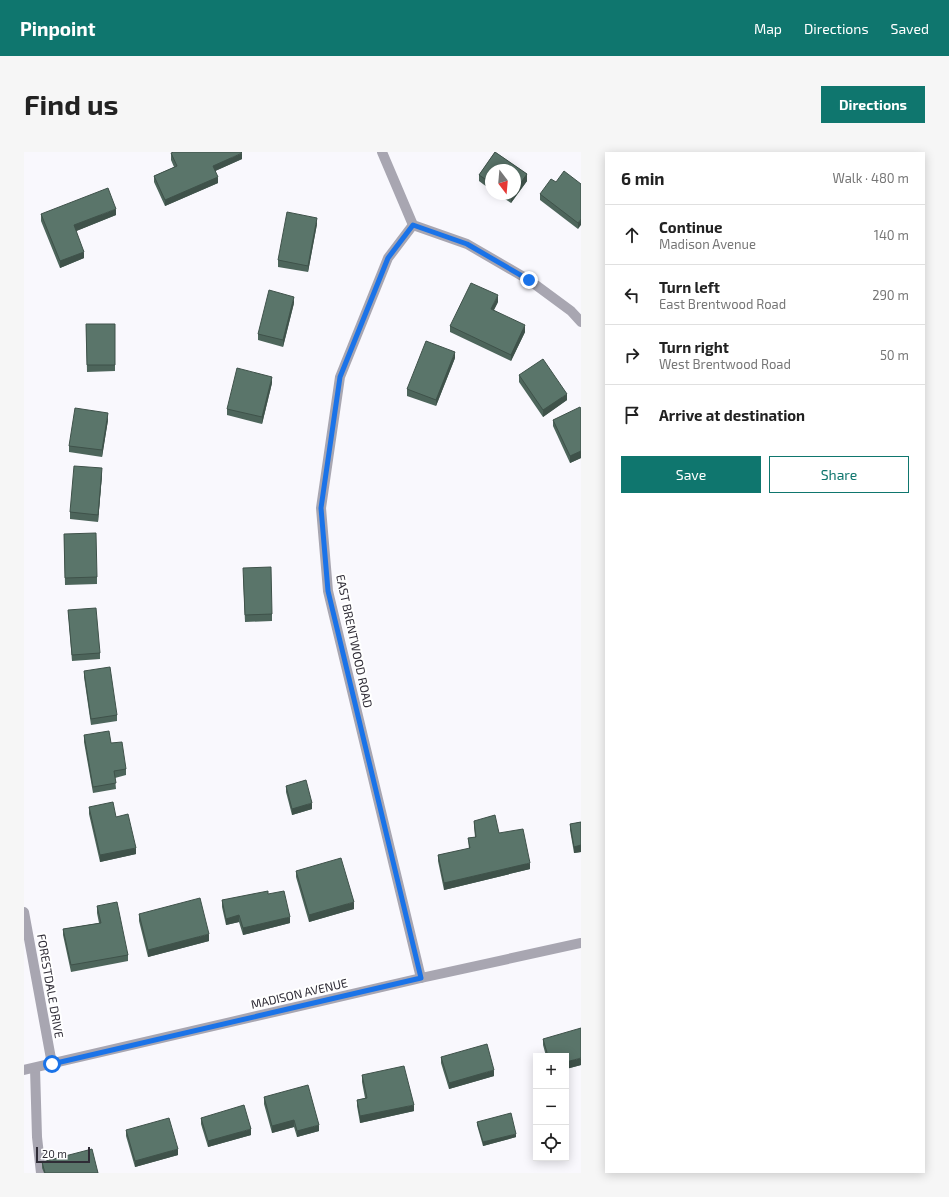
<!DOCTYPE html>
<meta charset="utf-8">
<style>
body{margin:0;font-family:"Exo 2",sans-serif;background:#f6f6f6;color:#222}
.controls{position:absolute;right:12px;bottom:12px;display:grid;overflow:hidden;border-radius:0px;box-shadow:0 2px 10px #0003}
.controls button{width:36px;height:36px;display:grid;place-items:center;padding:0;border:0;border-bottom:1px solid #e0e0e0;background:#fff;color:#222;font:20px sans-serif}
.compass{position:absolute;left:461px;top:12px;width:36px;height:36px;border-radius:50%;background:#fff;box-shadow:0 2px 10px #0003;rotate:164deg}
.scale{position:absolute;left:12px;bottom:10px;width:54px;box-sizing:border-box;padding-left:4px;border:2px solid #2f2c36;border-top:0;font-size:11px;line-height:14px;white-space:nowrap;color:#2f2c36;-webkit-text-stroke:3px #fff;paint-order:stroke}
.stop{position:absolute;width:12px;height:12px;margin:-9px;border:3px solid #1a73e8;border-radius:50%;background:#fff}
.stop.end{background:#1a73e8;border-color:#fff;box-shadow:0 1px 4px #0008}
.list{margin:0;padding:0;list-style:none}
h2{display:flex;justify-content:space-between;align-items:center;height:52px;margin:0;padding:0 16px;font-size:17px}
h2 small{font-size:13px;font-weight:400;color:#767676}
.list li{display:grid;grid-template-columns:26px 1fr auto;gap:12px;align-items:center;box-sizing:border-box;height:60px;padding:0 16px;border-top:1px solid #e0e0e0}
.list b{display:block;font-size:15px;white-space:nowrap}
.list p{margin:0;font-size:13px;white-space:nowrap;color:#767676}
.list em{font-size:13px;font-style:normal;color:#767676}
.actions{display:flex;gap:8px;padding:12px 16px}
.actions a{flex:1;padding:9px 0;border:1px solid #0f766e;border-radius:0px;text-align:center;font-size:14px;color:#0f766e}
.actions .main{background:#0f766e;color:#fff}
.icon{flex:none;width:22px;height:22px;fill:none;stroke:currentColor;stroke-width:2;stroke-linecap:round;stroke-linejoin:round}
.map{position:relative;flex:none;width:557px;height:1021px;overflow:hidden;border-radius:0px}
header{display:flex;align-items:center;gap:24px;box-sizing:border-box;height:56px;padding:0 20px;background:#0f766e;color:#fff}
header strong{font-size:19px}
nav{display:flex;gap:22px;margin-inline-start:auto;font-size:14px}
.intro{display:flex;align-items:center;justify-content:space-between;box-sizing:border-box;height:96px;padding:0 24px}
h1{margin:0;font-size:28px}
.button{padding:10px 18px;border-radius:0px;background:#0f766e;color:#fff;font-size:14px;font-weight:700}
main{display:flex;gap:24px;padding:0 24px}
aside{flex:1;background:#fff;border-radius:0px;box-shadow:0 2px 10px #0003}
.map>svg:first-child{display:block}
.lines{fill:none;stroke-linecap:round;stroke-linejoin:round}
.minor{stroke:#a8a6b1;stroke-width:10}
.wall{fill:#4d655b}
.shaded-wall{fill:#3f524a}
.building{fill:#5a756a;stroke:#3f524a}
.route{stroke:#1a73e8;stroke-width:5}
.labels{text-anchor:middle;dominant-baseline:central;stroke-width:4;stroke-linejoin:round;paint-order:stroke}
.street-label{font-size:12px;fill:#2f2c36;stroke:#fff}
</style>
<header>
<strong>Pinpoint</strong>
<nav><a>Map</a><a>Directions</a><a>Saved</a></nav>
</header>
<div class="intro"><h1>Find us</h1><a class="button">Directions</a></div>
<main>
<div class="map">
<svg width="557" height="1021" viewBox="0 0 557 1021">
<rect width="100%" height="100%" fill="#f9f8fd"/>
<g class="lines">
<g class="minor">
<polyline points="358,0 389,73"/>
<polyline points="389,73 364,106 316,225 297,356 304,439 397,826"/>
<polyline points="389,73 443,92 505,128 547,159 557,170"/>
<polyline points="0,760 28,912"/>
<polyline points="11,916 13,985 17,1021"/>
<polyline points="0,918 397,826 557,791"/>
</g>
</g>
<g class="wall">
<polygon points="471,0 503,22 503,29 487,51 473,42 491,42 491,18 467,18 467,38 455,29 455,23"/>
<polygon points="147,1 218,7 191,19 194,31 141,54 130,30 130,24 150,15 147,8"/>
<polygon points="557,32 554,77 516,48 516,42"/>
<polygon points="17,62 92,63 52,79 60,106 36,116 17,69"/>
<polygon points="293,72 284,120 254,115 254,108"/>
<polygon points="474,150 470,158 501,180 487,209 426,180 426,174"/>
<polygon points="270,151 259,195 234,188 234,182"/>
<polygon points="62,172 91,213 91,219 63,220"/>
<polygon points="431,206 412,254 383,244 383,237"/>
<polygon points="495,223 543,248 519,265 495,230"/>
<polygon points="248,231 238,272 203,263 203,257"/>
<polygon points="557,257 557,306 546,311 529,274 529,268"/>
<polygon points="84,268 78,305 45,300 45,294"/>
<polygon points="78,323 74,370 46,367 46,360"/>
<polygon points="40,382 73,425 73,432 41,433"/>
<polygon points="219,422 248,462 248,469 221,470"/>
<polygon points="44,458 76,501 76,507 48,509"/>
<polygon points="60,519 93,563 93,569 67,573 60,525"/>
<polygon points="60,583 87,591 102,617 102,623 91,626 92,637 69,641 60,590"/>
<polygon points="262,634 288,657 268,663 262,640"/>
<polygon points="65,655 92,665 112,702 76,710 65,662"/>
<polygon points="450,669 475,681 506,717 420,738 414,709 414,703 445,697 444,686 451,685 450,675"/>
<polygon points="557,670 557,700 550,701 546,678 546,672"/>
<polygon points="272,719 330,757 285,770 272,725"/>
<polygon points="244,742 266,771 219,783 215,770 202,773 198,755 198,748"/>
<polygon points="73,754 104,803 104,809 47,820 39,783 39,777 75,771 73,761"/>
<polygon points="115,762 185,789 124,805 115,769"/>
<polygon points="519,887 557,913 542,917 542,904 522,904 519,893"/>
<polygon points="417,905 470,924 425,937 417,911"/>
<polygon points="338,923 390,959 336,971 333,954 333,948 341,946 338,930"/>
<polygon points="240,945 295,979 273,985 270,975 248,981 240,952"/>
<polygon points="177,966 227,983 184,995 177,972"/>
<polygon points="453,970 492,985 459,994 453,973"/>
<polygon points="102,978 154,1003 111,1015 102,984"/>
<polygon points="18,1010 74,1021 20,1021 18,1016"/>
</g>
<g class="shaded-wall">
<polygon points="218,1 218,7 189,20 189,14"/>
<polygon points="503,22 503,29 487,51 487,45 489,42 491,42 491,39"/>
<polygon points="194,25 194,31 141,54 141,48"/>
<polygon points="92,57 92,63 50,80 50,73"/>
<polygon points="293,66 293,72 284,120 284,114"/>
<polygon points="557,67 557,73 554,77 554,71"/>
<polygon points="60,100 60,106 36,116 36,109"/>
<polygon points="474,143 474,150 467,163 467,157"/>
<polygon points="270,145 270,151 259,195 259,188"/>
<polygon points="501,173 501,180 487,209 487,203"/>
<polygon points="431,200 431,206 412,254 412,248"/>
<polygon points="248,225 248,231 238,272 238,265"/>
<polygon points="543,242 543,248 519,265 519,258"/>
<polygon points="84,261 84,268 78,305 78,298"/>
<polygon points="557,299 557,306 546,311 546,304"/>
<polygon points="78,316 78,323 74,370 74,363"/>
<polygon points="288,651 288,657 268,663 268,657"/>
<polygon points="557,693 557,700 550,701 550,695"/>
<polygon points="112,696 112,702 76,710 76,703"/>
<polygon points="506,711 506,717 420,738 420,731"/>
<polygon points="330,750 330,757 285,770 285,763"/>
<polygon points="215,763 215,770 202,773 202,767"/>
<polygon points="266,765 266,771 219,783 219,776"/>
<polygon points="185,782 185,789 124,805 124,798"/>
<polygon points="557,906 557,913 542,917 542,910"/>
<polygon points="470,918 470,924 425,937 425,931"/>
<polygon points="390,953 390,959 336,971 336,964"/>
<polygon points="270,968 270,975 248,981 248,974"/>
<polygon points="295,973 295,979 273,985 273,979"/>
<polygon points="227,977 227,983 184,995 184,989"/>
<polygon points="492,982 492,985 459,994 459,990"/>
<polygon points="154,997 154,1003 111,1015 111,1009"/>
</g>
<g class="building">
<polygon points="150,0 217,0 218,1 189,14 194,25 141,48 130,24 153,14 147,1"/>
<polygon points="471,0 503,22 491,39 491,18 467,18 467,31 455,23"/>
<polygon points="540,19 557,32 557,67 554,71 516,42 527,27 532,30"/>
<polygon points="84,36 92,57 50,73 60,100 36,109 17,62"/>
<polygon points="483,42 489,42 487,45"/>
<polygon points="263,60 293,66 284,114 254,108"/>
<polygon points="447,131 474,143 467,157 501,173 487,203 426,174"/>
<polygon points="245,138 270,145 259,188 234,182"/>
<polygon points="62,172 91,172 91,213 63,213"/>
<polygon points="402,189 431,200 412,248 383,237"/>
<polygon points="519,207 543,242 519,258 495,223"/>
<polygon points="213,216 248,225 238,265 203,257"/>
<polygon points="556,255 557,257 557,299 546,304 529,268"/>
<polygon points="51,256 84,261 78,298 45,294"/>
<polygon points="50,314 78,316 74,363 46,360"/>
<polygon points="72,381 73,425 41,426 40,382"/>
<polygon points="247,415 248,462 221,463 219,416"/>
<polygon points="72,456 76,501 48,503 44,458"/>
<polygon points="86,515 93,563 67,567 60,519"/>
<polygon points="85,579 87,591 98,590 102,617 90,619 92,631 69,635 60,583"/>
<polygon points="282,628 288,651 268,657 262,634"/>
<polygon points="89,650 92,665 104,662 112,696 76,703 65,655"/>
<polygon points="471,663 475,681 499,677 506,711 420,731 414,703 446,696 444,686 452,685 450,669"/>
<polygon points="557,670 557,693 550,695 546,672"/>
<polygon points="317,706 330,750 285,763 272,719"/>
<polygon points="244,739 244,742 260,739 266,765 219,776 215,763 202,767 198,748"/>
<polygon points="176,746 185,782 124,798 115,762"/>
<polygon points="93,750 104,803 47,813 39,777 77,771 73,754"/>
<polygon points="557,876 557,906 542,910 542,904 524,904 519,887"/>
<polygon points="463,892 470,918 425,931 417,905"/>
<polygon points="380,914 390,953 336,964 333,948 343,946 338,923"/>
<polygon points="284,933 295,973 273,979 270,968 248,974 240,945"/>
<polygon points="220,953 227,977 184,989 177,966"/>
<polygon points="487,961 492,982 459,990 453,970"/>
<polygon points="145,966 154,997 111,1009 102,978"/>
<polygon points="68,997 74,1021 21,1021 18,1010"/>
</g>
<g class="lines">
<polyline class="route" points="28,912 397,826 304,439 297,356 316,225 364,106 389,73 443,92 505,128"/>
</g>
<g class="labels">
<g class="street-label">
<text transform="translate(331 489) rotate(78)">EAST BRENTWOOD ROAD</text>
<text transform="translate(27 834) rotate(80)">FORESTDALE DRIVE</text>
<text transform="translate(275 841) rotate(-13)">MADISON AVENUE</text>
</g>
</g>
</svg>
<div class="controls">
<button>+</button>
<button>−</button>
<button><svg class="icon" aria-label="locate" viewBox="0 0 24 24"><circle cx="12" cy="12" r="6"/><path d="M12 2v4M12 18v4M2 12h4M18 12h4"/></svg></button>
</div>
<svg class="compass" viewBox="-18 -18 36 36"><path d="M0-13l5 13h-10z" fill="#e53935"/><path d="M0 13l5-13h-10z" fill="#767676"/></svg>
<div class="scale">20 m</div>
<div class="stop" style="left:28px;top:912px"></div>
<div class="stop end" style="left:505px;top:128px"></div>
</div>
<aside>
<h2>6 min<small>Walk · 480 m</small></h2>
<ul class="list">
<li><svg class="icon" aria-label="ahead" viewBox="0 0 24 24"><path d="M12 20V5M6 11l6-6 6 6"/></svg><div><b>Continue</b><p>Madison Avenue</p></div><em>140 m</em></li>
<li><svg class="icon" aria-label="left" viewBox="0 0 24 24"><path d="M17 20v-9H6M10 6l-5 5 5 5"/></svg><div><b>Turn left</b><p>East Brentwood Road</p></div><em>290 m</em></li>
<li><svg class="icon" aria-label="right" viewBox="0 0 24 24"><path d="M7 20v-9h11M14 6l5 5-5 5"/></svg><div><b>Turn right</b><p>West Brentwood Road</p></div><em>50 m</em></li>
<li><svg class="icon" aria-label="arrive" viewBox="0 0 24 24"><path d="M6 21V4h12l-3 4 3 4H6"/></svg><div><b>Arrive at destination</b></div></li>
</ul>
<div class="actions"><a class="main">Save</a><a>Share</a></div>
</aside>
</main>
